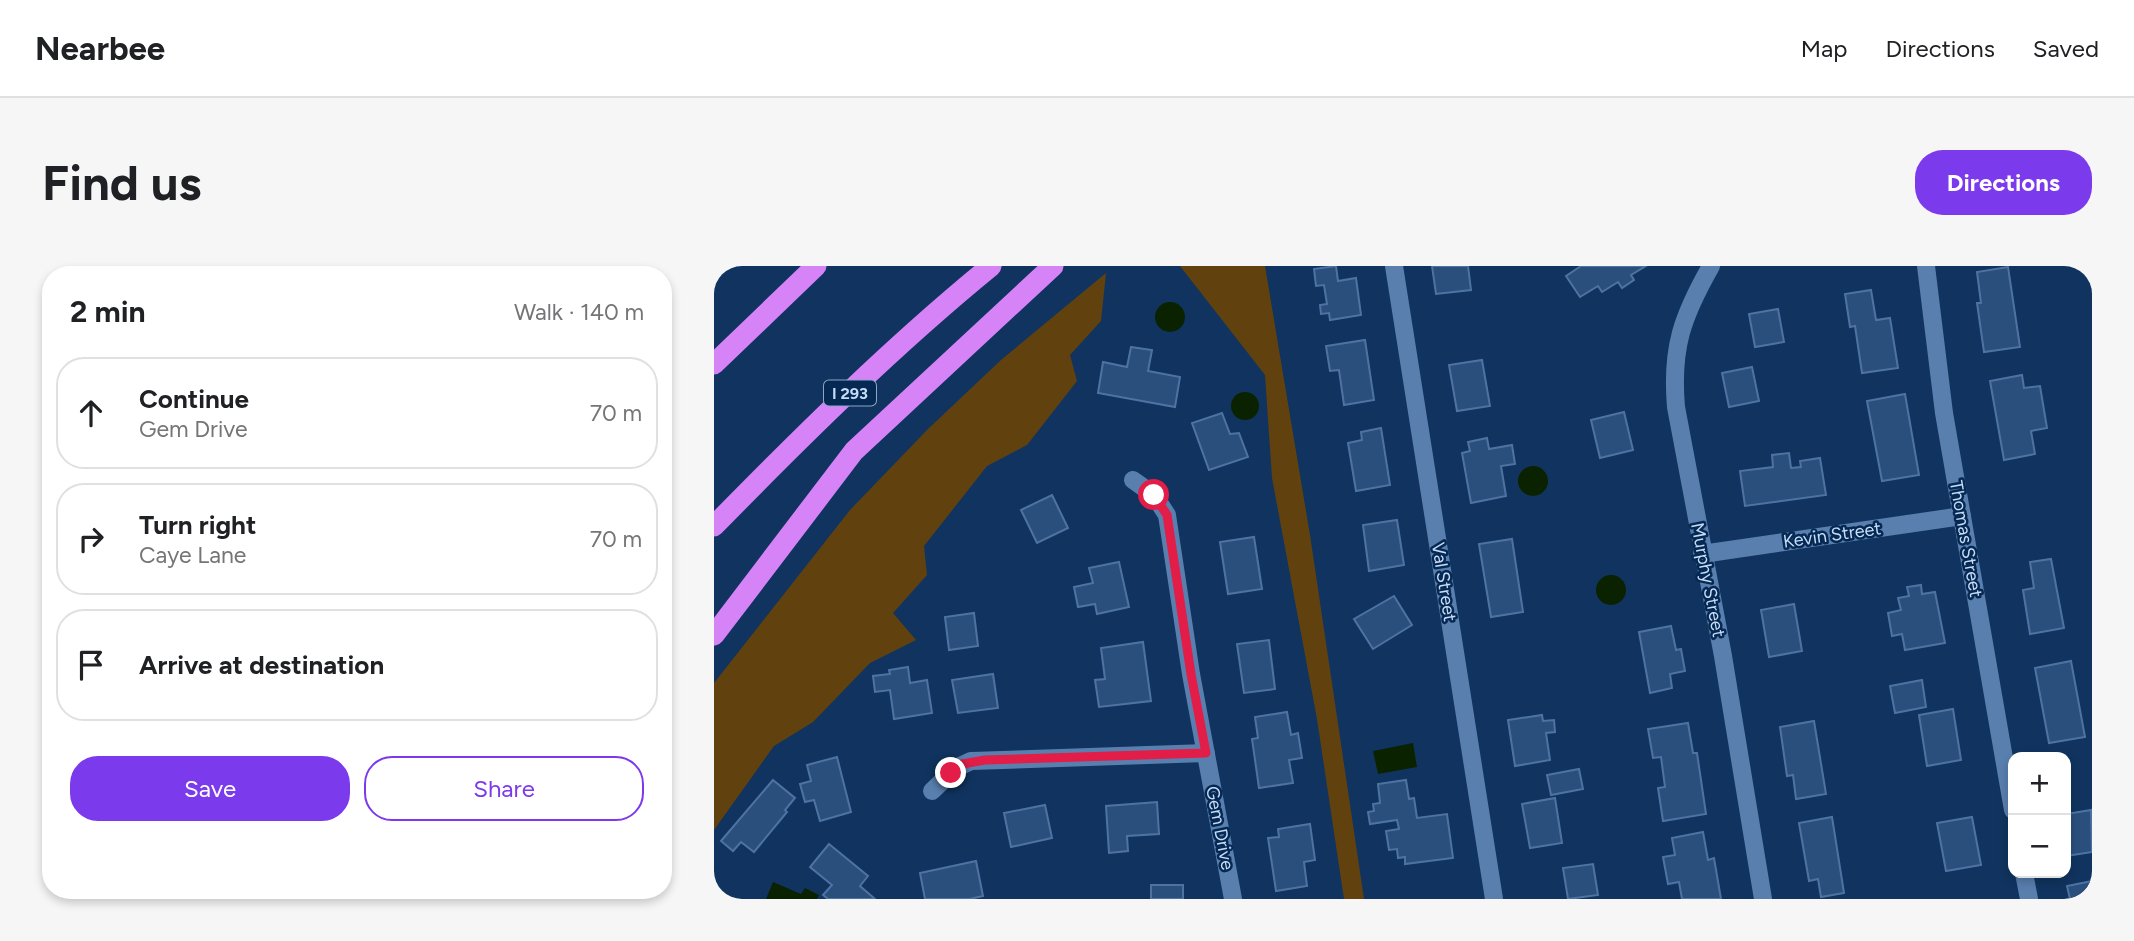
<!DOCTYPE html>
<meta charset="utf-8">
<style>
body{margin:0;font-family:Figtree,sans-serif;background:#f6f6f6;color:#202124}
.controls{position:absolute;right:21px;bottom:21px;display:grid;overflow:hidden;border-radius:14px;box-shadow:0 4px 10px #0003}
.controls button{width:63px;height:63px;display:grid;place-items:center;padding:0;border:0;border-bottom:2px solid #e0e0e0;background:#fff;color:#202124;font:35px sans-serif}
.stop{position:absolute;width:21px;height:21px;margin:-16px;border:5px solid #e11d48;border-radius:50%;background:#fff}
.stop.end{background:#e11d48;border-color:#fff;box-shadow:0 2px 7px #0008}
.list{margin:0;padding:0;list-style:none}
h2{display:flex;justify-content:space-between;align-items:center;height:91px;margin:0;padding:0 28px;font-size:30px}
h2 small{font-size:23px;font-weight:400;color:#757577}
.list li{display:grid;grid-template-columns:46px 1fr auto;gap:21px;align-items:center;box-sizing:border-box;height:112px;margin:0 14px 14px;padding:0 14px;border:2px solid #e0e0e0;border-radius:28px}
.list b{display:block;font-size:26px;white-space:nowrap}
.list p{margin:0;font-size:23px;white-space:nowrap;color:#757577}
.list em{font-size:23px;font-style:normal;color:#757577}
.actions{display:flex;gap:14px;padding:21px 28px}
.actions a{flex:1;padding:16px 0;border:2px solid #7c3aed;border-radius:28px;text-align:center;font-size:24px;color:#7c3aed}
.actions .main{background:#7c3aed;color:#fff}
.icon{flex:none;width:38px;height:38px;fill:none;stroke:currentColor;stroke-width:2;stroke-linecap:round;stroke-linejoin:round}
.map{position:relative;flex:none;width:1378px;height:633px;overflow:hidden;border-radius:28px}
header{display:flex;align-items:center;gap:42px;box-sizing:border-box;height:98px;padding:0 35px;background:#fff;border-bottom:2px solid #e0e0e0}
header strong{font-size:33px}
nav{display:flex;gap:38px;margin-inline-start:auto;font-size:24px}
.intro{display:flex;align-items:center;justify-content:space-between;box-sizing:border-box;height:168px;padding:0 42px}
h1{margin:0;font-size:49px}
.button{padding:18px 32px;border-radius:28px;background:#7c3aed;color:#fff;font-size:24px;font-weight:700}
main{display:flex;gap:42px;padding:0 42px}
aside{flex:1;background:#fff;border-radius:28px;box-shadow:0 4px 10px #0003}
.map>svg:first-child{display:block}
.green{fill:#61420e}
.water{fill:#0b2200}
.building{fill:#2b4f7d;stroke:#4e73a3;stroke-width:2}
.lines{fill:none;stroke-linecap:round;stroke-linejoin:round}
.minor{stroke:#597faf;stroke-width:18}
.motorway{stroke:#d583f7;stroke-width:21}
.route{stroke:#e11d48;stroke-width:9}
.labels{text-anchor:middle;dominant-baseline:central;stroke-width:5;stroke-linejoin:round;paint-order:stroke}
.shield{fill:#052953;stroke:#8da6c6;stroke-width:2}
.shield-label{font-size:16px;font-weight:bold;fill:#c7dcf7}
.street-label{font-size:18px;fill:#c7dcf7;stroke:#052953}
</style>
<header>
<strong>Nearbee</strong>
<nav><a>Map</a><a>Directions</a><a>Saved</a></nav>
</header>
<div class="intro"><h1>Find us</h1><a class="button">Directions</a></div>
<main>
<aside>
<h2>2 min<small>Walk · 140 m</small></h2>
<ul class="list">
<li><svg class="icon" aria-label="ahead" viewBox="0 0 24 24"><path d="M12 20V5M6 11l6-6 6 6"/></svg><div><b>Continue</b><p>Gem Drive</p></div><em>70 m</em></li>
<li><svg class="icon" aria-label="right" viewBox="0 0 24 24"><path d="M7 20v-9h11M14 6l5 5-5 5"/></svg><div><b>Turn right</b><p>Caye Lane</p></div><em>70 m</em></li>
<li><svg class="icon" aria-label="arrive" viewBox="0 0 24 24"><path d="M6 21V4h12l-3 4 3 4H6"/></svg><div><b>Arrive at destination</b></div></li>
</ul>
<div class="actions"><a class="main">Save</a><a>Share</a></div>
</aside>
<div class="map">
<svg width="1378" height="633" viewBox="0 0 1378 633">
<rect width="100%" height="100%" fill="#10345f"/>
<g class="green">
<polygon points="466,0 551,0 596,269 650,633 630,633 603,453 558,212 551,109"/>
<polygon points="392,7 387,55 356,89 363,115 313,179 273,200 210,280 213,309 179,347 202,374 156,397 99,456 60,480 0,564 0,417 136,244 214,163 287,94"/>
</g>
<g class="water">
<circle cx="456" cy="51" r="15"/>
<circle cx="531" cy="140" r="14"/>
<circle cx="819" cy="215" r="15"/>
<circle cx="897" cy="324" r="15"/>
<polygon points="699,477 703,501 664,508 659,485"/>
<polygon points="59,616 87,628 91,622 105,629 103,633 52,633"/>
</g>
<g class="building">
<polygon points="622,0 624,15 642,12 647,49 616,54 615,47 607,48 606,39 613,38 610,19 602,20 600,3"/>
<polygon points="718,0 754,0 757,24 722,28"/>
<polygon points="867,0 932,0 917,9 920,14 908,22 904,16 888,26 884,20 866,31 852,10"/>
<polygon points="1294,1 1306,81 1270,86 1263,37 1267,37 1263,6"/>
<polygon points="1157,24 1162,54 1176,52 1184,102 1148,107 1141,60 1136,61 1131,28"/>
<polygon points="1064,43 1070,76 1041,81 1035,48"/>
<polygon points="651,74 660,134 630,139 625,104 616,105 612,80"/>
<polygon points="417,81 438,84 434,105 466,111 461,141 384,127 389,96 413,101"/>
<polygon points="768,94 776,140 743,145 735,99"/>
<polygon points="1038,101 1045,135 1015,141 1008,107"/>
<polygon points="1308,109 1310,122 1326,120 1333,162 1317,165 1321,188 1290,194 1276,115"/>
<polygon points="1191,128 1205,209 1168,215 1153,135"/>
<polygon points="910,146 919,184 886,192 877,154"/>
<polygon points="508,147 516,168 525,167 534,191 495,204 478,157"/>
<polygon points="667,162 676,219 642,225 634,177 648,174 647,166"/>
<polygon points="773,172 775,183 798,179 801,198 787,200 792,230 757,237 748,187 756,185 754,176"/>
<polygon points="1075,187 1077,202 1087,201 1086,195 1106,192 1112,229 1031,240 1026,205 1059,201 1058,189"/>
<polygon points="338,229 354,262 323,277 307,244"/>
<polygon points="683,254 690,299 655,305 649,259"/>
<polygon points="540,271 548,323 514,328 506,276"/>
<polygon points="798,273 809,346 777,351 765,278"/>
<polygon points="1337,293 1350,362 1316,368 1309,324 1320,322 1316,296"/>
<polygon points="405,296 415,341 383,348 381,338 364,341 360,321 379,317 375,302"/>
<polygon points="1207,319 1208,328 1221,326 1231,377 1191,384 1188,368 1178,370 1174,347 1187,344 1184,332 1195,330 1193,321"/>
<polygon points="680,330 698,359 659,383 640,353"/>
<polygon points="1080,338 1088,385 1055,391 1047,344"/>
<polygon points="260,347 264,380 235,384 231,351"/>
<polygon points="957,360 962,384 967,383 971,405 956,408 958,422 936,427 925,366"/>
<polygon points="555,374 561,423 530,427 523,378"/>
<polygon points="429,376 437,435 385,441 381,414 391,413 387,382"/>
<polygon points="1357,395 1371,471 1335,477 1321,402"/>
<polygon points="194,401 196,417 213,414 218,447 180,453 176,424 161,426 159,410 176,408 175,404"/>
<polygon points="279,408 284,442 244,447 238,414"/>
<polygon points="1208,414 1212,441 1181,447 1176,420"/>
<polygon points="1239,443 1247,494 1213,500 1205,449"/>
<polygon points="573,446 577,469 584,467 588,492 575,494 579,517 545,522 538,473 544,472 541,451"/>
<polygon points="828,449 829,455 840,454 841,466 832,467 836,494 801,500 794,454"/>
<polygon points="1100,455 1112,528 1082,533 1079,509 1073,510 1066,461"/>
<polygon points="974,457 979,487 983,487 992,548 949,555 944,522 951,521 947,491 939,492 934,463"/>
<polygon points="123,491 137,546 106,555 100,534 91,536 86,518 97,515 93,499"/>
<polygon points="865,503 869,523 837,529 833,509"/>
<polygon points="59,514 81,532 71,544 73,546 40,586 27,576 19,585 7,575"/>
<polygon points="692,514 695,533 700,532 703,552 733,548 739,592 691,598 691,591 684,592 683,583 675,584 672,565 685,563 683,554 656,558 654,546 660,545 659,538 666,537 664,518"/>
<polygon points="841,532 848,577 816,582 808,538"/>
<polygon points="443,536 445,568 413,570 414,585 395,587 392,540"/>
<polygon points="331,539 338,572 297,581 290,547"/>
<polygon points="1377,544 1378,586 1352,590 1352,548"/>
<polygon points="1118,551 1130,627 1107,631 1104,613 1095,615 1085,557"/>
<polygon points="1258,551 1267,599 1232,605 1223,557"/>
<polygon points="596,558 601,594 590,596 593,620 562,625 554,572 565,571 564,563"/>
<polygon points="989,566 994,594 1000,592 1007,633 968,633 965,616 954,618 949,591 961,589 958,572"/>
<polygon points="115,578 154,610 146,620 161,633 114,633 109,629 118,619 96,601"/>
<polygon points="262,595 269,630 256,633 211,633 206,607"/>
<polygon points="879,598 884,629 854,633 849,602"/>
<polygon points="1378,615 1378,633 1356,633 1353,620"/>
<rect x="437" y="619" width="32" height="14"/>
</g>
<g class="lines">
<g class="minor">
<polyline points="680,0 780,633"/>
<path d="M997,0c-29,51 -40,82 -35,141l47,249 40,243"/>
<polyline points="1212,0 1230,147 1299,544"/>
<polyline points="419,214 440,229 453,249 477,408 519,633"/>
<polyline points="988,288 1248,250"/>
<polyline points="218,525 242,502 257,495 492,487"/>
<polyline points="1310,607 1315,633"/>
</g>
<g class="motorway">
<polyline points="0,1 1,0"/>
<polyline points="0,98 102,0"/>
<path d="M0,260c88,-90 179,-180 277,-260"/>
<polyline points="0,369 140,185 339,0"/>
</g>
</g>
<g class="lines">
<polyline class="route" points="237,507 248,498 271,494 492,487 477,408 453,249 440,229"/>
</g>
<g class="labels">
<rect class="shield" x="110" y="114.5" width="52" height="25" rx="5"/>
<g class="shield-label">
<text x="136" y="127">I 293</text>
</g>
<g class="street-label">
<text transform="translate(1118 269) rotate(-8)">Kevin Street</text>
<text transform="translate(1252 273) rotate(80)">Thomas Street</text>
<text transform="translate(994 314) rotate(79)">Murphy Street</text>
<text transform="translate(730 316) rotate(81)">Val Street</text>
<text transform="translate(506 562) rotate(79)">Gem Drive</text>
</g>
</g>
</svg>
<div class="controls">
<button>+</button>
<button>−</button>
</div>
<div class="stop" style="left:440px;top:229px"></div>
<div class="stop end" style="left:237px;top:507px"></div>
</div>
</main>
